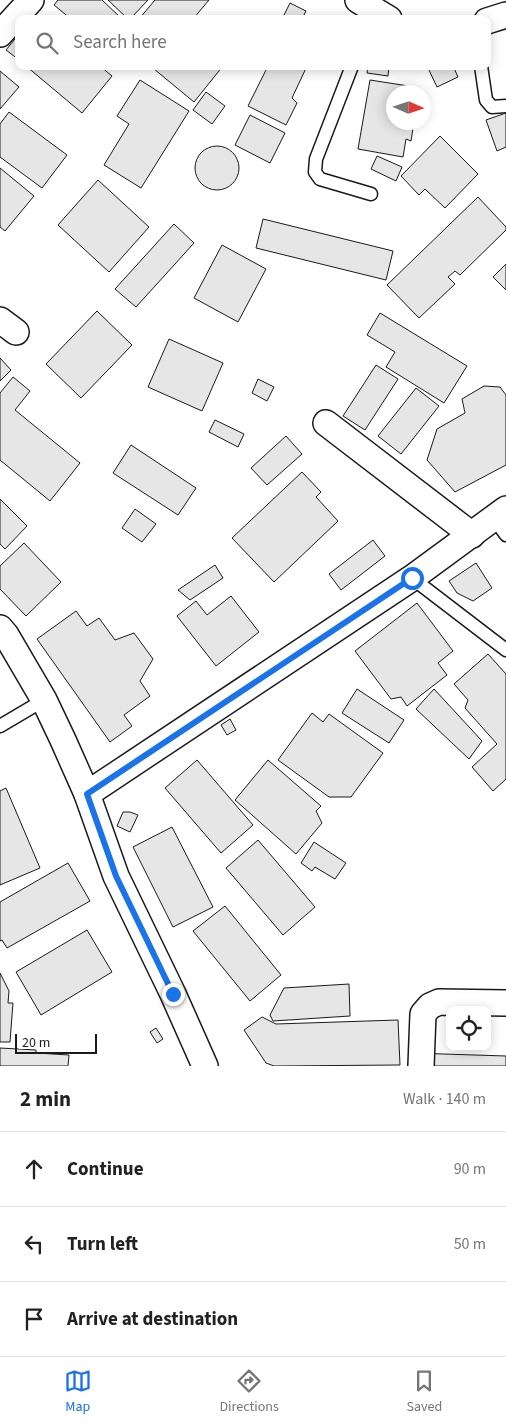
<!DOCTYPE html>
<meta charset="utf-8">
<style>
body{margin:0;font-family:"Source Sans 3",sans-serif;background:#f2f2f2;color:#222}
.controls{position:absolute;right:15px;bottom:15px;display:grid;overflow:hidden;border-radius:10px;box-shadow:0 2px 12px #0003}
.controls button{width:45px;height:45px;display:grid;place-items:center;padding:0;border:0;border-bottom:1px solid #e0e0e0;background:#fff;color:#222;font:25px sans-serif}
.compass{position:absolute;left:386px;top:85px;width:45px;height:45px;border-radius:50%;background:#fff;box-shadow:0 2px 12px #0003;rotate:93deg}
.scale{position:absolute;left:15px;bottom:12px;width:82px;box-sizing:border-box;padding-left:5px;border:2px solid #1a1a1a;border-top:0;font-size:14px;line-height:18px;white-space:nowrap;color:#1a1a1a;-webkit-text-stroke:4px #fff;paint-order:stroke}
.stop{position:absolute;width:15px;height:15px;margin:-11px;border:4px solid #1a73e8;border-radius:50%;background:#fff}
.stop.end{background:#1a73e8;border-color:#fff;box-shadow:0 1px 5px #0008}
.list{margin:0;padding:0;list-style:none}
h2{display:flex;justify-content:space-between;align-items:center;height:65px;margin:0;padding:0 20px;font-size:21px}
h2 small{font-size:16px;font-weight:400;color:#767676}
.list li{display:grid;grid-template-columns:32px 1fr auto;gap:15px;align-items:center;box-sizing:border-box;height:75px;padding:0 20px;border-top:1px solid #e0e0e0}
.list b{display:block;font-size:19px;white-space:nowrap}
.list em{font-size:16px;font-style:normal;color:#767676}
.icon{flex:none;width:28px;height:28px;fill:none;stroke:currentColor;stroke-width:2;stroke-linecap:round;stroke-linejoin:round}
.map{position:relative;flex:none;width:506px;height:1066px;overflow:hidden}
.search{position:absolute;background:#fff;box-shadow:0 2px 12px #0003;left:15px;right:15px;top:15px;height:55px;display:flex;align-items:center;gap:12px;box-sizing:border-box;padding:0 18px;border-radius:10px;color:#767676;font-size:19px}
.sheet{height:290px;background:#fff}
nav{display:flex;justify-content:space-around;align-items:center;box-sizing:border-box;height:70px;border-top:1px solid #e0e0e0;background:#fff;font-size:14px;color:#767676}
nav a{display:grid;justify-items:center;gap:2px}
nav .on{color:#1a73e8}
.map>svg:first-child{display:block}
.building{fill:#e6e6e6;stroke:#1a1a1a}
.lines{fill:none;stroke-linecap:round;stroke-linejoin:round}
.service-casing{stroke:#1a1a1a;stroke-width:15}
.minor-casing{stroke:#1a1a1a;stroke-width:28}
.service{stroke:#fff;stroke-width:12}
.minor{stroke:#fff;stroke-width:25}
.route{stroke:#1a73e8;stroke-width:6}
</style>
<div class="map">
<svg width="506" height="1066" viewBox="0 0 506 1066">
<rect width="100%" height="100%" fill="#fff"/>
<g class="building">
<polygon points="58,0 102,0 122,19 71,19 54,5"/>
<polygon points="108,0 148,0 130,19 128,19"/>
<polygon points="155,0 209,0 193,19 139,19"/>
<polygon points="290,3 306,11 302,19 282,19"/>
<polygon points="19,34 19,60 6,50"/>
<polygon points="26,66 100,66 112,76 82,113"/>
<polygon points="156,66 223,66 194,102 154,69"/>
<polygon points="268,66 307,66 292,98 297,103 286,125 248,106"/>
<polygon points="368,66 389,66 388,76 367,73"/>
<polygon points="431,66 453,66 458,77 437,87 428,68"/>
<polygon points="0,71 19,87 0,109"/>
<polygon points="140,80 189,111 141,188 104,165 129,124 117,116"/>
<polygon points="370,80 415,87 414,92 394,92 394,122 414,122 411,141 406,139 403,157 358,149"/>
<polygon points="206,92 225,106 212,124 193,110"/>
<polygon points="9,112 67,155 42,188 0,157 0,124"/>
<polygon points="506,113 506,147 497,151 486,120"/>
<polygon points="250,115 285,133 270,163 235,145"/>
<polygon points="440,136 478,174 445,208 425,189 419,195 401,176"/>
<circle cx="217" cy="168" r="22"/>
<polygon points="377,156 402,167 396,181 371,169"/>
<polygon points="0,168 34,196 5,231 0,227"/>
<polygon points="98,180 149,227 109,272 58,225"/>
<polygon points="478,197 506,227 506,230 460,275 455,271 448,277 455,284 419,318 387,285"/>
<polygon points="263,219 393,251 386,280 256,248"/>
<polygon points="174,224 194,243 136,307 115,289"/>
<polygon points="222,245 266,269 238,322 194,298"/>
<polygon points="506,264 506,290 493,277"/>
<polygon points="97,311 132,345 81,398 46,364"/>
<polygon points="380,313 467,366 444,403 386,367 395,352 367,335"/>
<polygon points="169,339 223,363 202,411 148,387"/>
<polygon points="0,358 11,370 0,381"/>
<polygon points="376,365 398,379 365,430 343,416"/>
<polygon points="13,377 30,391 15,410 80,463 50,501 0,460 0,393"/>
<polygon points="258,379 274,387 267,401 252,393"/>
<polygon points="484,386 500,387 506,395 506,465 455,492 427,460 437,429 465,413 462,399"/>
<polygon points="416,388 439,406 401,454 378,436"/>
<polygon points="215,420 244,434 238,447 209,432"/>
<polygon points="286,436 302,454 267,485 251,468"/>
<polygon points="131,445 196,488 178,515 113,473"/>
<polygon points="302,472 321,492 316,497 338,521 274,582 232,538"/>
<polygon points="0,499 27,526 5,549 0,544"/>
<polygon points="135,509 156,524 142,542 122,528"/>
<polygon points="373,540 385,556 341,590 329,574"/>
<polygon points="24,543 61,582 26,616 0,589 0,566"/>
<polygon points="476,563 492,588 473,601 457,593 449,581"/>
<polygon points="215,565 223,578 190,600 178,590"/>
<polygon points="231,596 259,632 216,666 177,616 196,601 207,615"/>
<polygon points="417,603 453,651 438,663 447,675 407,706 401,697 391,699 355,651"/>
<polygon points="76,611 87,626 99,618 115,640 134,633 153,659 140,681 150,696 124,715 132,726 110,742 37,639"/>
<polygon points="488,654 506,674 506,779 493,791 472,767 497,744 465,708 468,700 454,684"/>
<polygon points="357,689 404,720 389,743 342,713"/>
<polygon points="434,689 482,741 469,759 416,709"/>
<polygon points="312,713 323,722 329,714 383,753 351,797 329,797 278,760"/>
<polygon points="230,719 236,730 227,735 221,725"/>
<polygon points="197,760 253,825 221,853 165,788"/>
<polygon points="268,760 321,806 316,811 322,823 296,854 235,800"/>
<polygon points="6,788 40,868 0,885 0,791"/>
<polygon points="123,812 130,812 138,815 130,832 117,826"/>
<polygon points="172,827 213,907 173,927 133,847"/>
<polygon points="258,840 315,907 283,935 226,868"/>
<polygon points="314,842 346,863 335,879 315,867 312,871 301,863"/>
<polygon points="68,863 90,901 7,948 2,940 0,941 0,902"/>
<polygon points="225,906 281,975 250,1001 193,931"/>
<polygon points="87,930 112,972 41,1015 16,972"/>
<polygon points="0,973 9,991 8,1003 13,1003 10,1042 0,1042"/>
<polygon points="349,984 350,1016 273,1021 270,1015 284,988"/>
<polygon points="262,1017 276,1024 398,1020 400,1065 274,1066 266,1063 244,1030"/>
<polygon points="156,1028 163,1039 157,1043 150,1032"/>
<polygon points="0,1048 36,1050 36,1053 69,1055 68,1066 0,1066"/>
<polygon points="412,1053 506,1056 506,1066 411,1066"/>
</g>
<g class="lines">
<g class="service-casing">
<g id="service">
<polyline points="352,66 316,159 315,172 320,179 371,194"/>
<polyline points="481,66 486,100 492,107 506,106"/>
<polyline points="493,517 506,535"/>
<polyline points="412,578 506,650"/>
<polyline points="0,726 44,700"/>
</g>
</g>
<g class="minor-casing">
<g id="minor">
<polyline points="358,0 389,19"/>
<polyline points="487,21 506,15"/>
<polyline points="0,34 31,0"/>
<polyline points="0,320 16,332"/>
<polyline points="326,423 472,535"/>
<polyline points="0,628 6,635 44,700 63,740 87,794 116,876 173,994 205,1066"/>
<polyline points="87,794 412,578 506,509"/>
<polyline points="421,1066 423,1014 430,1006 439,1002 506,1003"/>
</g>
</g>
<use href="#service" class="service"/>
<use href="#minor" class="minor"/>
</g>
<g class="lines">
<polyline class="route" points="173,994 116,876 87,794 412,578"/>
</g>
</svg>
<div class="controls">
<button><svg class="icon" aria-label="locate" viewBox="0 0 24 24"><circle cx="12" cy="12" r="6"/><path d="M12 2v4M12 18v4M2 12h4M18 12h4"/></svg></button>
</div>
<svg class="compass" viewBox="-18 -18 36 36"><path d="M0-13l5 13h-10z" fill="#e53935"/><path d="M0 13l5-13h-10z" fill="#767676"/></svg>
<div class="scale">20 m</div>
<div class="stop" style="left:412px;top:578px"></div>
<div class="stop end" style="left:173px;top:994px"></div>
<div class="search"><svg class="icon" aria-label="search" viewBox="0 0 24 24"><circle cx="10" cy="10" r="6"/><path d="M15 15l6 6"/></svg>Search here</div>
</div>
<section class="sheet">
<h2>2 min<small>Walk · 140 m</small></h2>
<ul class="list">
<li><svg class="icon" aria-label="ahead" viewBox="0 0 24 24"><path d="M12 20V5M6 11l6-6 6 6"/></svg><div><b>Continue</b></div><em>90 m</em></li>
<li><svg class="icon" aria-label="left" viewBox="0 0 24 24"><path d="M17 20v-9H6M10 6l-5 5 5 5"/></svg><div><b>Turn left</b></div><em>50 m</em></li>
<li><svg class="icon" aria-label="arrive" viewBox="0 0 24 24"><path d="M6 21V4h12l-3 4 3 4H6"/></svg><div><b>Arrive at destination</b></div></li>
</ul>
</section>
<nav>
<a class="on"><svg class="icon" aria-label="map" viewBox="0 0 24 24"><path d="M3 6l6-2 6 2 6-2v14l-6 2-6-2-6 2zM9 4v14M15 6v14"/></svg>Map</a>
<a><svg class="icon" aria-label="directions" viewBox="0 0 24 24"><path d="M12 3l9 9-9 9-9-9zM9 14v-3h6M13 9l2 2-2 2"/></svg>Directions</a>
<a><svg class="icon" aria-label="saved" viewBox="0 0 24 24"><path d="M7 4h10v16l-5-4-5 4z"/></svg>Saved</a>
</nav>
